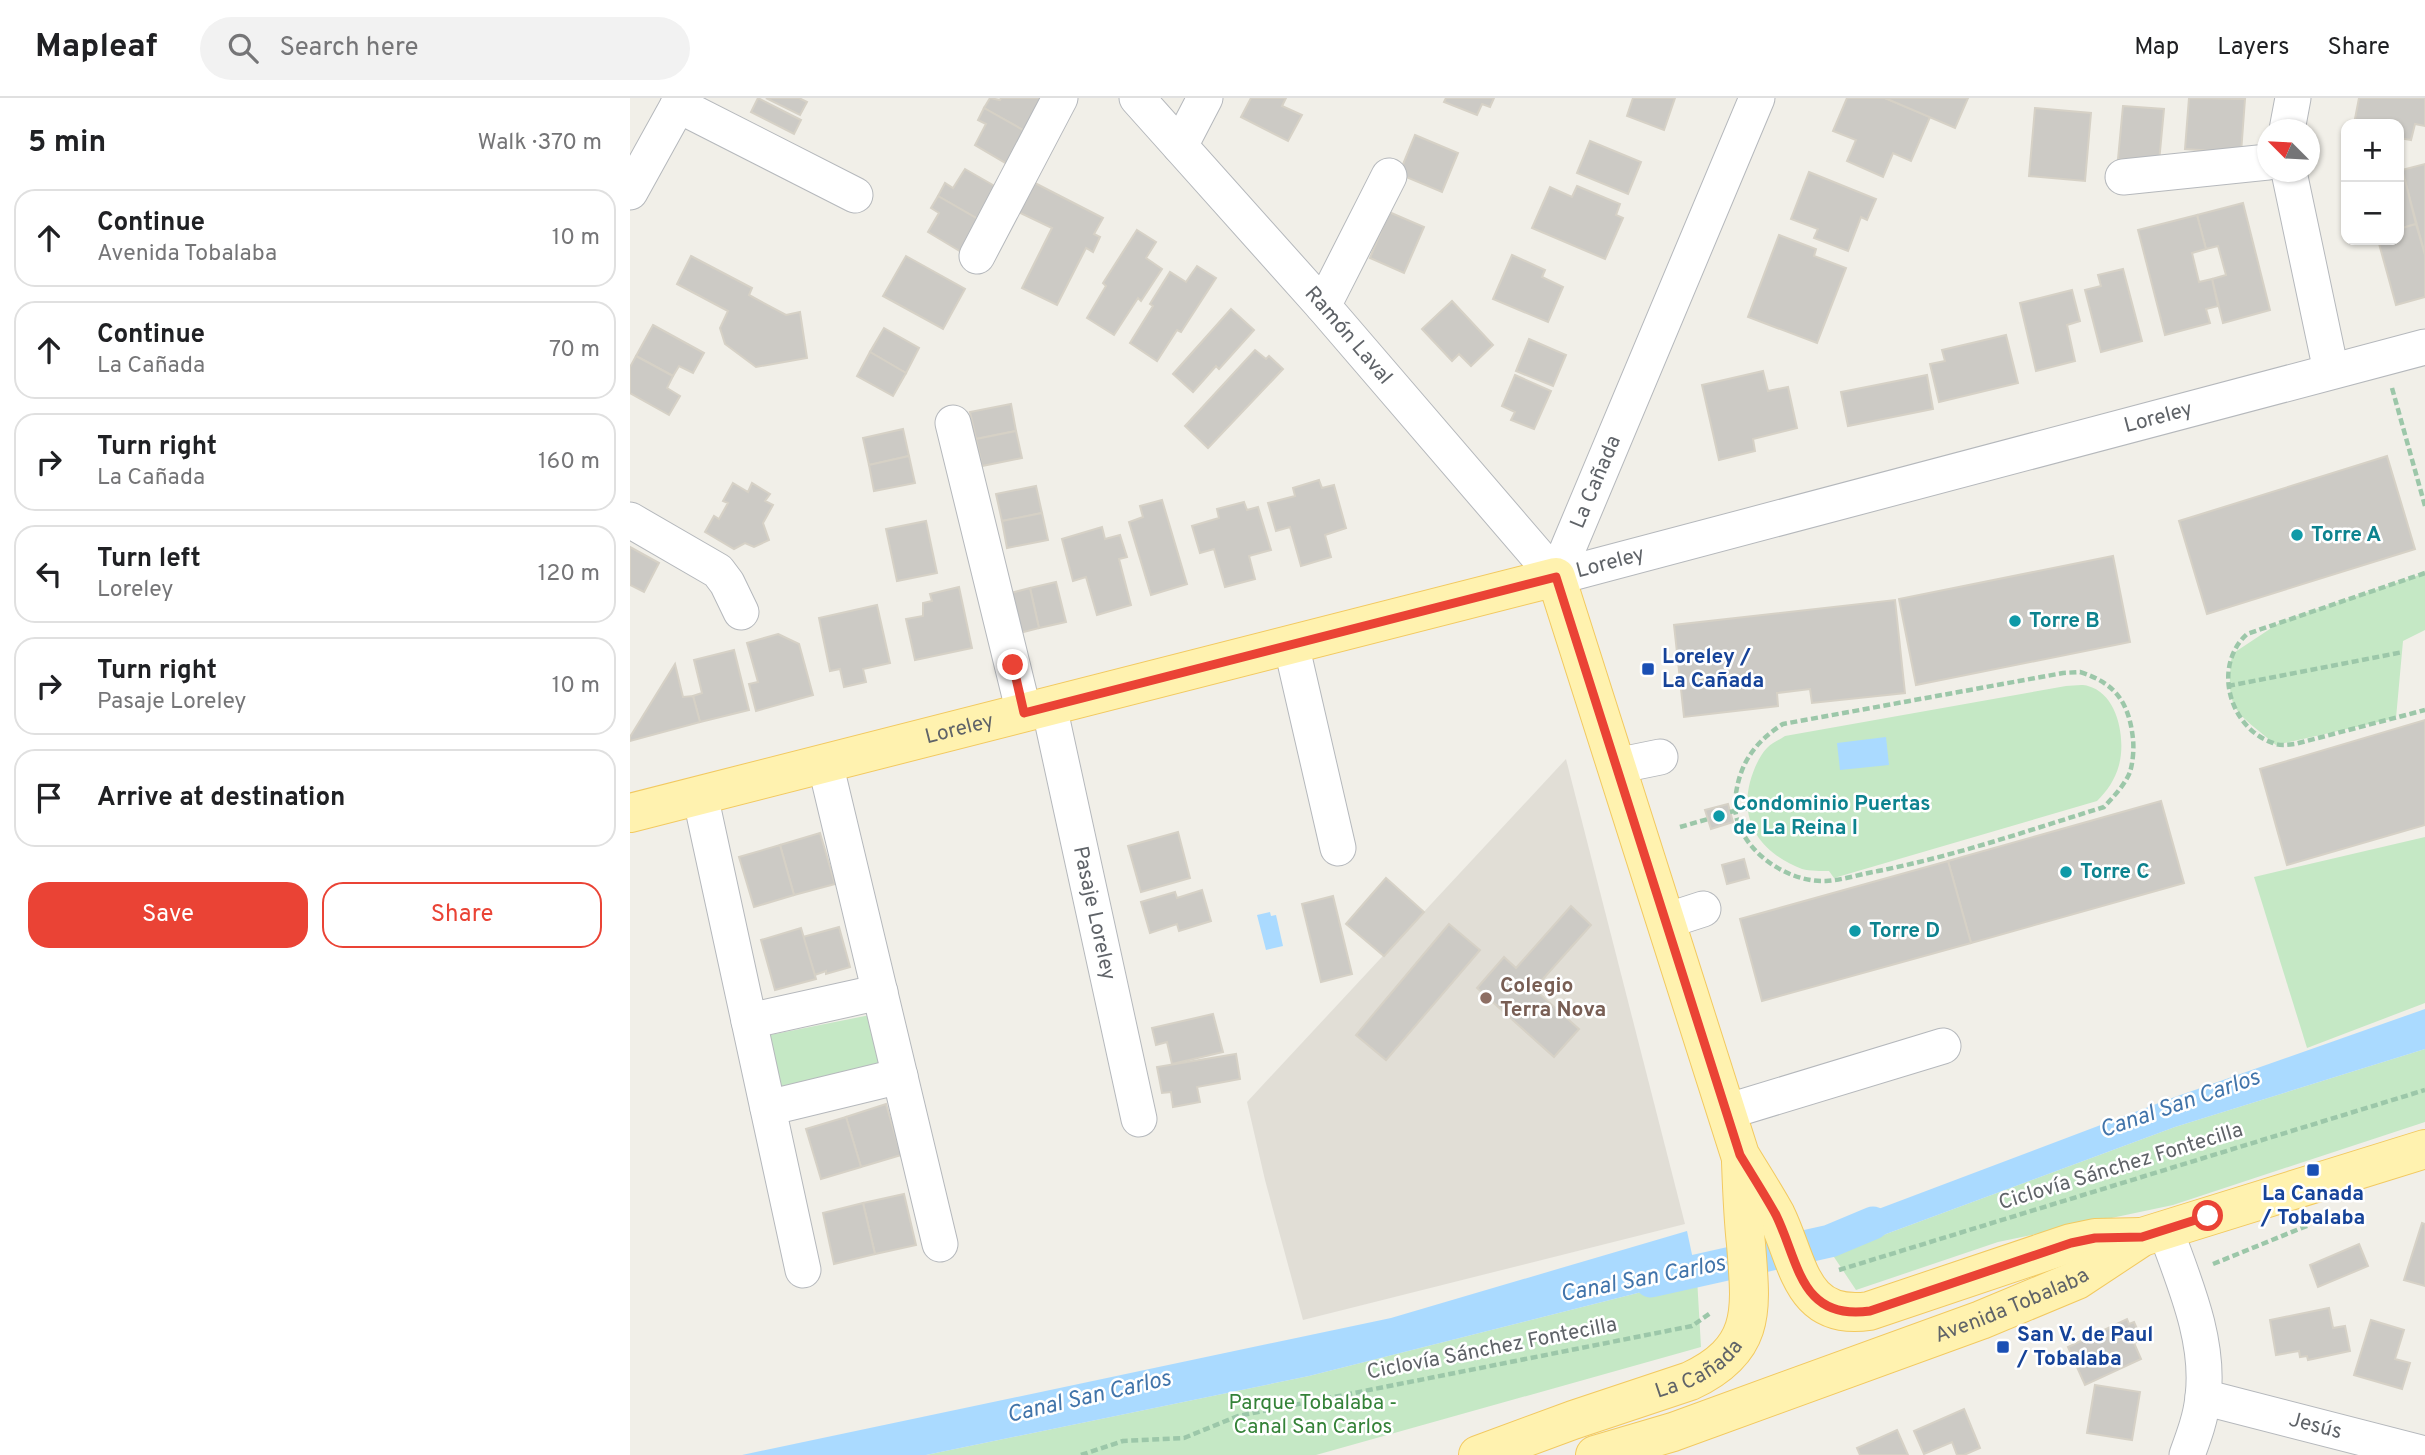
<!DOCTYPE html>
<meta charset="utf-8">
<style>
body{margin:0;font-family:Overpass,sans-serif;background:#f2f2f2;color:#202124}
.controls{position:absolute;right:21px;top:21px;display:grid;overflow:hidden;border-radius:14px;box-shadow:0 2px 5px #0004}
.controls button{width:63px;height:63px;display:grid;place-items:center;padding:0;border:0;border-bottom:2px solid #e0e0e0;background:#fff;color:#202124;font:35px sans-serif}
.compass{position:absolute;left:1627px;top:21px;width:63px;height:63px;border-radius:50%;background:#fff;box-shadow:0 2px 5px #0004;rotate:294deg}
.stop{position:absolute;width:21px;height:21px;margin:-16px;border:5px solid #ea4335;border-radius:50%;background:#fff}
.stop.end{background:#ea4335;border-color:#fff;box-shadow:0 2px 7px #0008}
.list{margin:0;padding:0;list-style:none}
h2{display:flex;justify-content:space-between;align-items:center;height:91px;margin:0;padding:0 28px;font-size:30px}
h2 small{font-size:23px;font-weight:400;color:#757577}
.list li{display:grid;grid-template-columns:46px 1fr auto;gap:21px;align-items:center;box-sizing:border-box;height:98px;margin:0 14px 14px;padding:0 14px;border:2px solid #e0e0e0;border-radius:21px}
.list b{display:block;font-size:26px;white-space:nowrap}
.list p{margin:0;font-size:23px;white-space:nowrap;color:#757577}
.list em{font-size:23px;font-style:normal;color:#757577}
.actions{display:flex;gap:14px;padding:21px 28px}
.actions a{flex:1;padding:16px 0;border:2px solid #ea4335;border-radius:21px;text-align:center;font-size:24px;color:#ea4335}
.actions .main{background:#ea4335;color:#fff}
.icon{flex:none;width:38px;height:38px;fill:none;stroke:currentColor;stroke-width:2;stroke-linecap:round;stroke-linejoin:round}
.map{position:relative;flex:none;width:1795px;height:1357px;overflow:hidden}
header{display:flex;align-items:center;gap:42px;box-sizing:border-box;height:98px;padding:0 35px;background:#fff;border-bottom:2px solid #e0e0e0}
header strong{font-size:33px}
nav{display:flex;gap:38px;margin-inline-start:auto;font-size:24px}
.search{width:490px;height:63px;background:#f2f2f2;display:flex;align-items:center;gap:18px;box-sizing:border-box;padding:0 24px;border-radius:38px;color:#757577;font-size:26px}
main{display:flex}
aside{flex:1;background:#fff}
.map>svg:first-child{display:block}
.education{fill:#e1ded6}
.green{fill:#c5e8c5}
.water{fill:#aadaff}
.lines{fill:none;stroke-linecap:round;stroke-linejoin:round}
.canal{stroke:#aadaff;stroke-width:33}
.building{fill:#cccac5;stroke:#d6d1c6;stroke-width:2}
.minor-casing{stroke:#b5b8bc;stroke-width:37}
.major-casing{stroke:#f2c960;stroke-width:40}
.path{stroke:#9cc7a9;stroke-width:4.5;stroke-dasharray:7 3.5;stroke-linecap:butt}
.minor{stroke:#fff;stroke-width:35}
.major{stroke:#fff2af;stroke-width:38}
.route{stroke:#ea4335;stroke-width:9}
.culture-dot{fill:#0f9aa8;stroke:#fff;stroke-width:2.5}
.transit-dot{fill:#1a4fb4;stroke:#fff;stroke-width:2.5}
.education-dot{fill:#8d6e63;stroke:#fff;stroke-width:2.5}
.labels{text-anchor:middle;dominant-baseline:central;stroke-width:5;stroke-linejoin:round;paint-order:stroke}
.street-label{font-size:21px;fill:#5f6368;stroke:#fff}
.culture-label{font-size:21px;font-weight:bold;fill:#0d838f;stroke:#fff;text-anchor:start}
.transit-label{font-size:21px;font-weight:bold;fill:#164399;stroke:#fff;text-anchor:start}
.education-label{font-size:21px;font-weight:bold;fill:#785e54;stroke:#fff;text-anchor:start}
.park-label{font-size:21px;fill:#348238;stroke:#fff}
.water-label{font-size:23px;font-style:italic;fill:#4174aa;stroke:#fff}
</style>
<header>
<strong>Mapleaf</strong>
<div class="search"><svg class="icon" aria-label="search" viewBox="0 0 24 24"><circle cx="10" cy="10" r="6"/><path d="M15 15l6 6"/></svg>Search here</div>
<nav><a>Map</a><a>Layers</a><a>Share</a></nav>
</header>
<main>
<aside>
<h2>5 min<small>Walk · 370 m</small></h2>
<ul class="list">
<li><svg class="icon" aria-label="ahead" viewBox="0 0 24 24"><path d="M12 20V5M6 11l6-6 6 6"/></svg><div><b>Continue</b><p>Avenida Tobalaba</p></div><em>10 m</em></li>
<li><svg class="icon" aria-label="ahead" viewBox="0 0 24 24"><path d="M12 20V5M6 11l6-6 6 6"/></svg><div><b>Continue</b><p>La Cañada</p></div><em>70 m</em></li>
<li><svg class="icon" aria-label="right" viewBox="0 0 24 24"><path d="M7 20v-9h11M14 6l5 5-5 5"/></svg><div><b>Turn right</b><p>La Cañada</p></div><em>160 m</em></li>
<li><svg class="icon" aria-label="left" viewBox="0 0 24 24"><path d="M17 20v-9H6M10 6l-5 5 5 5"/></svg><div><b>Turn left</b><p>Loreley</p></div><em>120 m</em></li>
<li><svg class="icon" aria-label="right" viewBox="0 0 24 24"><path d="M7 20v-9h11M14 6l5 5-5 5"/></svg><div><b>Turn right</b><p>Pasaje Loreley</p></div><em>10 m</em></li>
<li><svg class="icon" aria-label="arrive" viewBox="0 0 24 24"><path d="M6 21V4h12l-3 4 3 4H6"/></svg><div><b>Arrive at destination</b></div></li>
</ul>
<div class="actions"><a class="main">Save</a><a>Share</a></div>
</aside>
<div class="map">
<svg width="1795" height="1357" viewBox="0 0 1795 1357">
<rect width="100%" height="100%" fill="#f1efe8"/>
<polygon class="education" points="936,661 1055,1126 673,1222 635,1082 617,1004"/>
<g class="green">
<path d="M1795,475v57l-22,11 -7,77 -120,27c-42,-35 -51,-34 -44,-91l50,-33z"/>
<path d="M1436,588c7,0 16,-2 22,0 30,8 38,53 31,79 -4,15 -12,26 -22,36l-263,77 -5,-7c-8,0 -19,0 -27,-2 -39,-15 -63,-45 -52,-87 3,-11 9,-26 17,-34 5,-5 12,-8 18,-12z"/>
<polygon points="1795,739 1795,905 1677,950 1624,779"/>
<polygon points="245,916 255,968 150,989 140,937"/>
<polygon points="1795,951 1795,1024 1543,1107 1368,1144 1226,1192 1202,1156 1545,1029"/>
<polygon points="1067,1180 1071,1249 686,1357 296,1357 679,1278"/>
</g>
<g class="water">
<polygon points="1256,639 1259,667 1210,672 1207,645"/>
<polygon points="640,814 641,818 646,817 653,848 636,852 627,817"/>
<polygon points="1795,911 1795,951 1545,1029 1202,1156 1198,1130 1542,1000"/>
<polygon points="1057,1133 1067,1180 679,1278 296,1357 112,1357 761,1220"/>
</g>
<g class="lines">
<polyline class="canal" points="1021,1183 1200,1143 1243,1125"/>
</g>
<g class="building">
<polygon points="128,0 171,22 164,36 121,14"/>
<polygon points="136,0 169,0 177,4 170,17"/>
<polygon points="360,0 370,2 371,0 411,0 400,36 354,10"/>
<polygon points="621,0 656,0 652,8 672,17 658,43 611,19"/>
<polygon points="816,0 864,0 860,9 852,6 847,17 814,4"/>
<polygon points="1003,0 1045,0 1034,32 997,18"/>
<polygon points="1217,0 1255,0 1300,19 1281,63 1263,55 1253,79 1217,63 1226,42 1203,33"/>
<polygon points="1255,0 1338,0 1325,30"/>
<polygon points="1559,0 1615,1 1611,55 1555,51"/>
<polygon points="1729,0 1795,0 1795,28 1785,26 1781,42 1769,40 1769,26 1724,26"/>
<polygon points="1493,8 1534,11 1529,64 1488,61"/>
<polygon points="354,10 400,36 384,70 345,47 356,26 348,22"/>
<polygon points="1405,10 1461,15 1455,83 1399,78"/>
<polygon points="785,37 828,55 812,94 769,76"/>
<polygon points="960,43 1011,64 998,96 947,75"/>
<polygon points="1795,66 1795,152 1794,153 1772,72"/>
<polygon points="335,71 375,94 353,124 308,98 315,85 323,90"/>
<polygon points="1179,74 1246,101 1237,122 1231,119 1218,153 1184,140 1188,131 1161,121"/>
<polygon points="1775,82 1786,126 1769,131 1769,84"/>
<polygon points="401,83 473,120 464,136 470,139 463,154 456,150 427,207 392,190 422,130 386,113"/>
<polygon points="947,88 990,106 986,117 993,120 975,161 902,130 920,89 942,99"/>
<polygon points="308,98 353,124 338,158 298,134 309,115 301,110"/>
<polygon points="1613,105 1640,212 1593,225 1582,181 1596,177 1588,148 1576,151 1567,117"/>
<polygon points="759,114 794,129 774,175 740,160"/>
<polygon points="1567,117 1576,151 1562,155 1569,184 1582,181 1588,208 1576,211 1580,225 1535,237 1508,132"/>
<polygon points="1786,126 1795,157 1795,199 1766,207 1748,142 1769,142 1769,131"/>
<polygon points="507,132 526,144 516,160 532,171 511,203 508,200 484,237 457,220 476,188 473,185"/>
<polygon points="1149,137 1186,151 1184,158 1216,170 1187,245 1118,219"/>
<polygon points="882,157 915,172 912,179 933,189 918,224 863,201"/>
<polygon points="61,158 122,190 119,197 156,217 170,214 177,260 126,269 95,246 90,230 98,213 47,186"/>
<polygon points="276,158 335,191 313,231 253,198"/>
<polygon points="567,168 586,180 551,234 547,232 527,263 500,245 523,208 520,206 540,174 556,184"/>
<polygon points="1493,171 1512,243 1471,254 1455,192 1471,188 1468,177"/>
<polygon points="1442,192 1450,223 1437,227 1445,263 1406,273 1390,205"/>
<polygon points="822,203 863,247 841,268 829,256 822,263 792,231"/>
<polygon points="601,211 624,232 589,271 586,268 563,294 543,276"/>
<polygon points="23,227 74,255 63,275 49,268 43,278 6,258"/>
<polygon points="254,230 289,250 276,275 240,254"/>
<polygon points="1376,237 1388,285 1309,304 1300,266 1315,263 1312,252"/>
<polygon points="899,241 936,257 923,288 886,273"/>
<polygon points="625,252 636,261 639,258 653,271 578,350 555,328"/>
<polygon points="240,254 276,275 263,298 227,278"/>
<polygon points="6,258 43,278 37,290 50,298 39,317 0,295 0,269"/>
<polygon points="1133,273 1138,293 1158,289 1167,330 1123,341 1125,353 1089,362 1072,287"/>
<polygon points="885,277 921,293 904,331 881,322 885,314 872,308"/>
<polygon points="1297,277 1303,311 1218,328 1211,294"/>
<polygon points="381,306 386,333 346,341 340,314"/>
<polygon points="273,331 279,358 239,367 233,340"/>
<polygon points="386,333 392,360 352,368 346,341"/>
<polygon points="279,358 285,385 244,393 239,367"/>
<polygon points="1757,358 1785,451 1577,516 1549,423"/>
<polygon points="689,382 692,390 704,387 716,430 695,437 701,459 671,468 660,429 646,433 638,405 665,398 663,390"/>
<polygon points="103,385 118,394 122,385 140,396 135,403 143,407 133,425 139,442 124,449 115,445 104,451 75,434 84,418 89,421 98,405 93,403"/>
<polygon points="406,388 412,415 372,423 366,396"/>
<polygon points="532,402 557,486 521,497 499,424 513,419 510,408"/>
<polygon points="614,404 617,412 628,409 641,452 619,458 625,481 595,489 584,451 570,455 562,428 589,420 587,411"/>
<polygon points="412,415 418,442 377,450 372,423"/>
<polygon points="296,423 307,475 267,483 256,431"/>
<polygon points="472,429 475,441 490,437 497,459 489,461 501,507 467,517 456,479 443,483 432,441"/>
<polygon points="0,449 29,465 14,494 0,487"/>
<polygon points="1483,458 1500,544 1286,587 1269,501"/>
<polygon points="426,484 436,524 409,530 400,490"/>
<polygon points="329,489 342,550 285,562 276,521 293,518 293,505 302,503 300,496"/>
<polygon points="400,490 409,530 382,537 373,497"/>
<polygon points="1265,502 1275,595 1182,605 1180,591 1147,595 1148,608 1054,619 1044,527"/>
<polygon points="247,507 260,565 233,571 236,584 214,589 210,571 200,573 189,520"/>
<polygon points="148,536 169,546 183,597 126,613 119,586 128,584 117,545"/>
<polygon points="104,552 119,612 70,624 63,598 72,595 64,562"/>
<polygon points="45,566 53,599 63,598 70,624 0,643 0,639"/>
<polygon points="1795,622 1795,727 1657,767 1630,671"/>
<polygon points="1531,703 1554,785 1341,845 1318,763"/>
<polygon points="1098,706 1103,724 1081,731 1075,712"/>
<polygon points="548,734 560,780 511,794 498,748"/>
<polygon points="190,735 205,786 164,797 150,747"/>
<polygon points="150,747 164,797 124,809 109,759"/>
<polygon points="1114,761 1119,780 1097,786 1092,767"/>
<polygon points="1318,763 1341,845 1132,903 1110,821"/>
<polygon points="756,780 794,814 754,858 716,826"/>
<polygon points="572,792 581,823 549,833 547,826 520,835 511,804 545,794 547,800"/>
<polygon points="703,798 722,876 691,884 672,806"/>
<polygon points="941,808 961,827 904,891 949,931 924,959 847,890 874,859 886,870"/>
<polygon points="819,826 850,852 756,962 726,937"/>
<polygon points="209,829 220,869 196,876 196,873 185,877 173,839"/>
<polygon points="171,830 186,881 145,892 131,842"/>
<polygon points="583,916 593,954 542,966 537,944 526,947 522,930"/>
<polygon points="606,956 610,981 567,989 570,1004 543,1009 541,994 532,995 527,969"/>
<polygon points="256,1006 271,1057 231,1069 216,1019"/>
<polygon points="216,1019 231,1069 191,1081 176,1031"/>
<polygon points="274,1096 286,1147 245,1156 233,1105"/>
<polygon points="233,1105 245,1156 204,1166 193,1115"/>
<polygon points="1792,1125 1795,1126 1795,1188 1774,1182"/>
<polygon points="1729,1146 1738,1168 1688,1189 1680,1167"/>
<polygon points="1699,1210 1703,1230 1715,1228 1720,1253 1678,1262 1677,1258 1670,1259 1669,1253 1646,1257 1640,1222"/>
<polygon points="1497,1221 1499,1226 1504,1224 1512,1242 1504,1245 1511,1261 1455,1287 1438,1249"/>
<polygon points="1741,1222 1774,1232 1765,1261 1780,1265 1772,1291 1724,1277"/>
<polygon points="1465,1287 1510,1294 1502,1342 1457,1335"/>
<polygon points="1334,1311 1350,1350 1334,1357 1327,1357 1322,1344 1294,1356 1284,1333"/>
<polygon points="1267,1332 1278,1357 1230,1357 1227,1350"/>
</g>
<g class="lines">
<g class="minor-casing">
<g id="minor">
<path id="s1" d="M507,0l186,208 233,271"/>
<polyline points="48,7 225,97"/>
<polyline points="1657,32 1663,0"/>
<polyline points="550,48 575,0"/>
<polyline points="1659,74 1701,273"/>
<polyline points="1493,79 1638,64"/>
<polyline points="0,94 52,0"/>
<polyline points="347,158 430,0"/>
<polyline points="693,208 759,78"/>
<polyline points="323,325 394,615"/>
<polyline points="0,422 88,473 97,485 111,514"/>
<path id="s2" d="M926,479l869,-230"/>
<path id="s3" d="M926,479l201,-479"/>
<polyline points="661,546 708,750"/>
<path id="s4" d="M419,608l90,413"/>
<polyline points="195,665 310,1146"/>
<polyline points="986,668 1030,659"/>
<polyline points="70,697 173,1172"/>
<polyline points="1036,823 1073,811"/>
<polyline points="119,923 250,894"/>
<polyline points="138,1010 270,978"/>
<polyline points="1096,1014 1313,948"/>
<path d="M1535,1131c19,53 45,111 38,168 -2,20 -9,39 -16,58"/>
<path id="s5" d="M1573,1299l222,57"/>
</g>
</g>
<g class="major-casing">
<g id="major">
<path id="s6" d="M0,715l926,-236 184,578c12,20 25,40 36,60 23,47 24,106 93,96l202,-68 24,-5 47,-1"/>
<path id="s7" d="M848,1357l95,-35 117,-39c68,-32 61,-72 56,-137 -3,-27 -4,-55 -5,-82"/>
<path id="s8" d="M965,1357l78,-23 308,-112 96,-40 65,-43 283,-88"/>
</g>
</g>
<g class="path">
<polyline points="1762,290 1795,408"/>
<path d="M1795,475l-178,61c-35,32 -18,94 26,109 6,3 14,2 22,1l130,-34"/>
<path d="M1450,574c35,11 49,30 53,67 1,10 0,23 -3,33 -6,14 -16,24 -26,35 -74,23 -149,49 -226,64 -17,3 -35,9 -52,10 -42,2 -93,-36 -91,-79 3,-36 18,-59 48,-78l280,-51z"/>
<polyline points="1598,588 1773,554"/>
<polyline points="1100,714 1117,710"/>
<polyline points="1050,729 1078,721"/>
<polyline points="1583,1166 1679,1127"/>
<polyline points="1209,1172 1795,992"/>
<polyline points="451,1357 493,1343 554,1340 608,1318 1062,1228 1082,1214"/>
</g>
<use href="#minor" class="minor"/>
<use href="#major" class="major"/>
</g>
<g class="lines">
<path class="route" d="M383,567l11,48 532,-136 184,578c12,20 25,40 36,60 23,47 24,106 94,96l201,-68 24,-5 47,-1 66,-21"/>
</g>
<g class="culture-dot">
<circle cx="1667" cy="437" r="7"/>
<circle cx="1385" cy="523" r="7"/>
<circle cx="1089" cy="718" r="7"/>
<circle cx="1436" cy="774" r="7"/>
<circle cx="1225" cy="833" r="7"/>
</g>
<g class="transit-dot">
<rect x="1011" y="564" width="14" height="14" rx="3.5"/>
<rect x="1676" y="1065" width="14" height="14" rx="3.5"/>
<rect x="1366" y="1242" width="14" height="14" rx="3.5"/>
</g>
<circle class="education-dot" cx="856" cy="900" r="7"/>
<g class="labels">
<g class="street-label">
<text stroke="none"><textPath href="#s1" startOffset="318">Ramón Laval</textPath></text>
<text stroke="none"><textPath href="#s2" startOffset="623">Loreley</textPath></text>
<text stroke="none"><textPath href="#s3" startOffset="103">La Cañada</textPath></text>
<text stroke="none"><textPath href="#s2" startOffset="56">Loreley</textPath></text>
<text stroke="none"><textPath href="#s6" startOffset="340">Loreley</textPath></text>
<text stroke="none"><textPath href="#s4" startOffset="212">Pasaje Loreley</textPath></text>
<text transform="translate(1491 1069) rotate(-17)">Ciclovía Sánchez Fontecilla</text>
<text stroke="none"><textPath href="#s8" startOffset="443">Avenida Tobalaba</textPath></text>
<text transform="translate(862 1251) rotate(-11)">Ciclovía Sánchez Fontecilla</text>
<text stroke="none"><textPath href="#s7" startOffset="238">La Cañada</textPath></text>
<text stroke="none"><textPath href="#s5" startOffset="116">Jesús</textPath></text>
</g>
<g class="culture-label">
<text x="1681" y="437">Torre A</text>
<text x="1399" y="523">Torre B</text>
<text x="1103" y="706">Condominio Puertas<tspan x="1103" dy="24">de La Reina I</tspan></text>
<text x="1450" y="774">Torre C</text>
<text x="1239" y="833">Torre D</text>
</g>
<g class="transit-label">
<text x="1032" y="559">Loreley /<tspan x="1032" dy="24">La Cañada</tspan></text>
<text x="1683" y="1096" text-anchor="middle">La Canada<tspan x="1683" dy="24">/ Tobalaba</tspan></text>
<text x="1387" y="1237">San V. de Paul<tspan x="1387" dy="24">/ Tobalaba</tspan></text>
</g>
<g class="education-label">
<text x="870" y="888">Colegio<tspan x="870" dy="24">Terra Nova</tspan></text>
</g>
<g class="park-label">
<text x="683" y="1305">Parque Tobalaba -<tspan x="683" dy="24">Canal San Carlos</tspan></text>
</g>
<g class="water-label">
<text transform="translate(1550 1007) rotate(-19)">Canal San Carlos</text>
<text transform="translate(1013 1182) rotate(-11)">Canal San Carlos</text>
<text transform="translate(459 1300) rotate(-13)">Canal San Carlos</text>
</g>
</g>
</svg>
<div class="controls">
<button>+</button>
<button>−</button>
</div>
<svg class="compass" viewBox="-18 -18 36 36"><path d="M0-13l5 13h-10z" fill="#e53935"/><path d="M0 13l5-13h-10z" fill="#757577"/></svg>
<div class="stop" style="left:1578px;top:1118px"></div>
<div class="stop end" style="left:383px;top:567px"></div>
</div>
</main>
